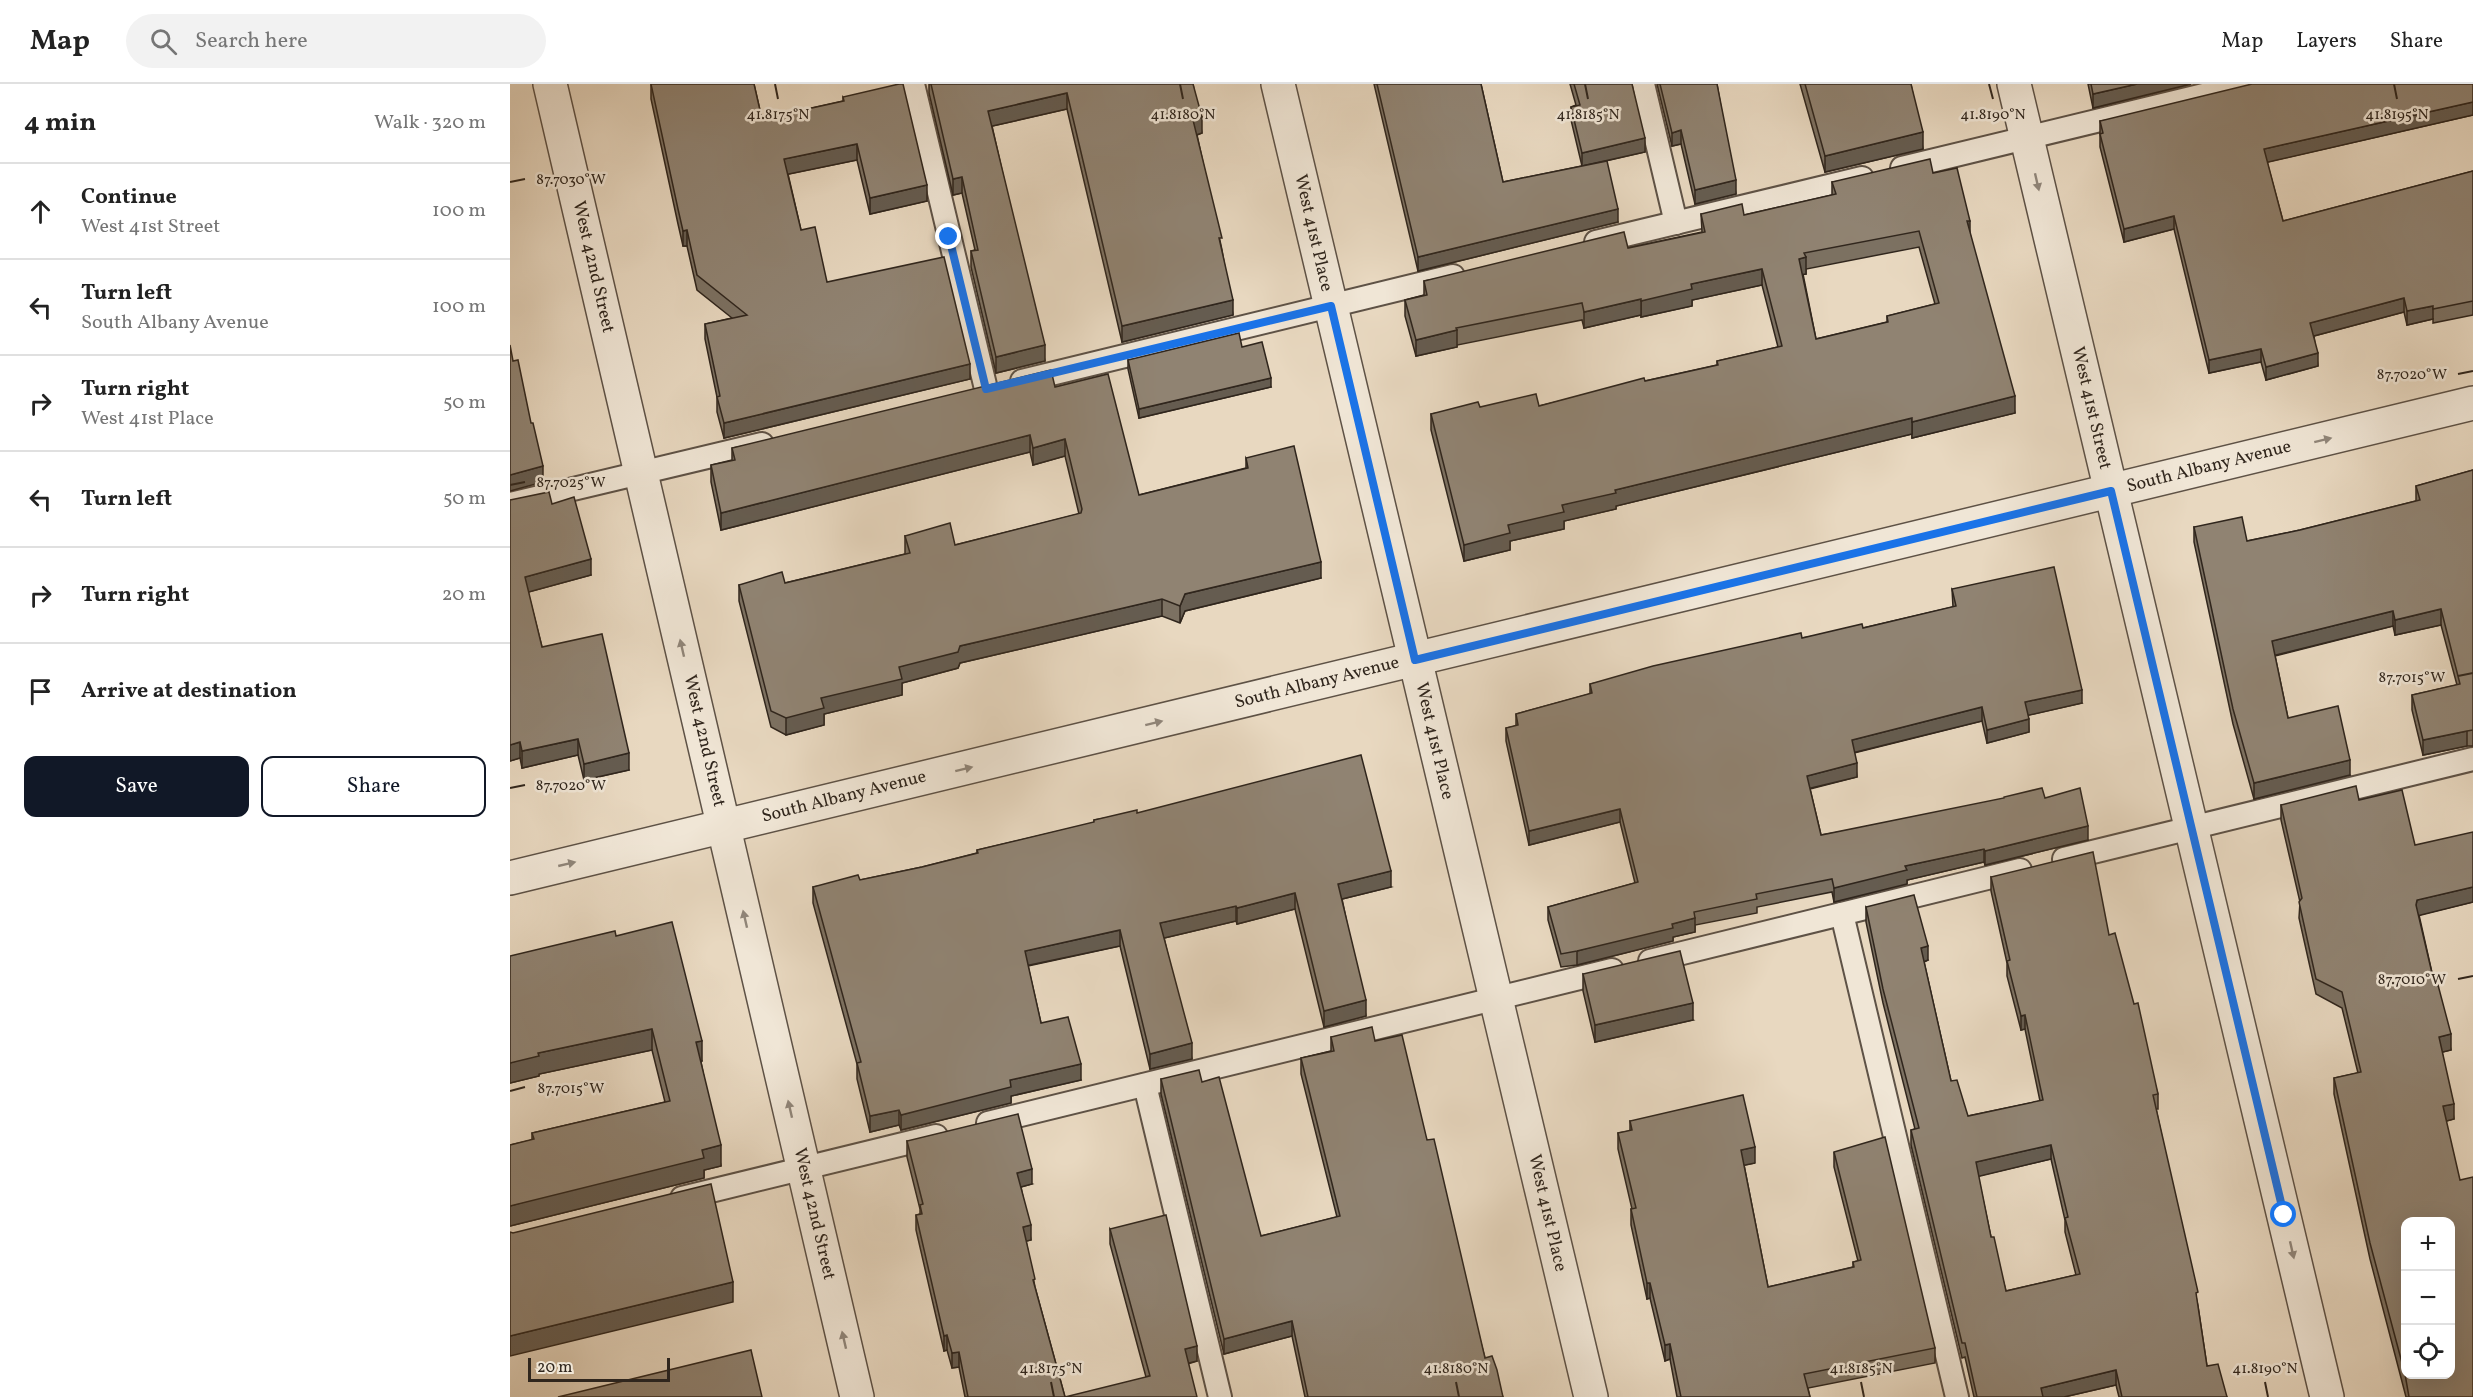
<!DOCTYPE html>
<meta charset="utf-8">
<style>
body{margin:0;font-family:Vollkorn,serif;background:#f2f2f2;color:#222}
.controls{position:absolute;right:18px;bottom:18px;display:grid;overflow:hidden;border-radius:12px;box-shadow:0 6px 24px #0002}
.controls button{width:54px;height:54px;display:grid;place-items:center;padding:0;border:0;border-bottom:2px solid #e0e0e0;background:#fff;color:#222;font:30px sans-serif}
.scale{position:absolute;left:18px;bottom:15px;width:142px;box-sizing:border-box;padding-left:6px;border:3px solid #30261d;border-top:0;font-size:16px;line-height:21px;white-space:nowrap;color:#30261d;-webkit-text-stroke:4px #f0e6d6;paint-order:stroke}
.stop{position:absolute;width:18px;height:18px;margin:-14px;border:4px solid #1a73e8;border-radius:50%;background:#fff}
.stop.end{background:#1a73e8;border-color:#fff;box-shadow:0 2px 6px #0008}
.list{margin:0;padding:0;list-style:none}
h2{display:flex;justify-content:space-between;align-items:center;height:78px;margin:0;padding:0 24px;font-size:26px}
h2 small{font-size:20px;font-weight:400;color:#767676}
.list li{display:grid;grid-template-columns:39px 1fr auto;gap:18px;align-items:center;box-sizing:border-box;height:96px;padding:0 24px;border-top:2px solid #e0e0e0}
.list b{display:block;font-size:22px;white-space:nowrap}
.list p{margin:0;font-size:20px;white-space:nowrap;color:#767676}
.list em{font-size:20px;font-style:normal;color:#767676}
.actions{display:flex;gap:12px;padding:18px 24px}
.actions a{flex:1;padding:14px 0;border:2px solid #111827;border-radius:12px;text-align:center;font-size:21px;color:#111827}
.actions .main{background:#111827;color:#fff}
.icon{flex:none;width:33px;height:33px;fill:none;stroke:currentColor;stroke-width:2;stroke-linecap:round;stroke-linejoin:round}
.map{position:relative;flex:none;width:1963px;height:1313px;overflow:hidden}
header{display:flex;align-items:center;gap:36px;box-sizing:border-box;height:84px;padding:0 30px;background:#fff;border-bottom:2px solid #e0e0e0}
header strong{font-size:28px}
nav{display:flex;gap:33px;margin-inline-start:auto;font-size:21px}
.search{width:420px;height:54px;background:#f2f2f2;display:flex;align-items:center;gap:15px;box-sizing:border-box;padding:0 21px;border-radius:33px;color:#767676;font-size:22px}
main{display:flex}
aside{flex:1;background:#fff}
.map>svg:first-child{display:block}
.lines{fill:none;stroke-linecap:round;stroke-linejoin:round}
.service-casing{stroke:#5e5246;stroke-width:26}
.minor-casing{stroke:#5e5246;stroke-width:36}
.service{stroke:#f0e6d6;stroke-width:22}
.minor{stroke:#f0e6d6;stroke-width:33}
.wall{fill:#7c7162;stroke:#30261d;stroke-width:1.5;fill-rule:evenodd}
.shaded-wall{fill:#655c50;stroke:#30261d;stroke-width:1.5}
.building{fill:#908372;stroke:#30261d;stroke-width:1.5;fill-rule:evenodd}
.oneway{fill:#90867a}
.route{stroke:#1a73e8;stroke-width:8}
.ticks{fill:none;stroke:#30261d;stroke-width:2}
.labels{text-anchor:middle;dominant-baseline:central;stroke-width:5;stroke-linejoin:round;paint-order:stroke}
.street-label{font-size:18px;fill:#30261d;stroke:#f0e6d6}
.ticks-label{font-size:15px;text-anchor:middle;fill:#30261d;stroke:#f0e6d6;stroke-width:5;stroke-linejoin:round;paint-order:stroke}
</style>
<header>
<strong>Map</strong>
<div class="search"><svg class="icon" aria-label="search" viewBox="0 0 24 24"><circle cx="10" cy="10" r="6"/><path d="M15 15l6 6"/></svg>Search here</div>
<nav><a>Map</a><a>Layers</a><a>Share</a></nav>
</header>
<main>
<aside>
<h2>4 min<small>Walk · 320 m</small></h2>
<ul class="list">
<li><svg class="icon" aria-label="ahead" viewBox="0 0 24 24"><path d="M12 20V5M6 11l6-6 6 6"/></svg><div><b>Continue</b><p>West 41st Street</p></div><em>100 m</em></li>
<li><svg class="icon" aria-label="left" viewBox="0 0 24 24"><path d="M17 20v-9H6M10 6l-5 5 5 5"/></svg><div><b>Turn left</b><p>South Albany Avenue</p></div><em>100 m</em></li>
<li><svg class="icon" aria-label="right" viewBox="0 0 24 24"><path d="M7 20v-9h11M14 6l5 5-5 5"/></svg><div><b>Turn right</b><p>West 41st Place</p></div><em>50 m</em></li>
<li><svg class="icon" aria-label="left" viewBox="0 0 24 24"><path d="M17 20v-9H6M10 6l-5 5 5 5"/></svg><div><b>Turn left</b></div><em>50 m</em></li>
<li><svg class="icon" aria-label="right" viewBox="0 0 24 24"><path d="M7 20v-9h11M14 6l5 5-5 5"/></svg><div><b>Turn right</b></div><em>20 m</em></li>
<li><svg class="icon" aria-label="arrive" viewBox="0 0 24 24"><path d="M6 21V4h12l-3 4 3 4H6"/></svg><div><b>Arrive at destination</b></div></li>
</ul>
<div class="actions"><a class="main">Save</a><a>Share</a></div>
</aside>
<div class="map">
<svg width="1963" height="1313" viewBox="0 0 1963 1313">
<rect width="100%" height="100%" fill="#e8d8c0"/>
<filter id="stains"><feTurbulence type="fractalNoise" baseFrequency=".00333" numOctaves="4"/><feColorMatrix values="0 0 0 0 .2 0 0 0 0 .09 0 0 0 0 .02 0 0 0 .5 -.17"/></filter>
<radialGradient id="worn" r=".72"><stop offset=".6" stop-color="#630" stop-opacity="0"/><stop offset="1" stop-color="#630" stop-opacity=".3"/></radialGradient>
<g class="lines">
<g class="service-casing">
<g id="service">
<polyline points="403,0 476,305"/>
<polyline points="1133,0 1166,139"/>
<polyline points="1392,84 1739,0"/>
<polyline points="1086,158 1352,94"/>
<polyline points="512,297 943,192"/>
<polyline points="0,420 252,360"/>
<polyline points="1554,775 1963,675"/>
<polyline points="1332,830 1447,1313"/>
<polyline points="1140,877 1510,786"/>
<polyline points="635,1001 710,1313"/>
<polyline points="478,1039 1102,886"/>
<polyline points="172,1114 426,1052"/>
</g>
</g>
<g class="minor-casing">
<g id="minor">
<polyline points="40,0 347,1313"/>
<polyline points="768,0 1081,1313"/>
<polyline points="1504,0 1817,1313"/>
<polyline points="0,794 1963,319"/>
</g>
</g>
<use href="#service" class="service"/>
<use href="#minor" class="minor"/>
</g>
<g class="wall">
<polygon points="141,0 244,0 252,35 333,17 333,13 417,117 360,130 347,76 278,90 291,146 317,198 460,295 214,354 207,328 207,313 195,255 195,240 222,234 187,206 177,162 173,162 168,140 141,15"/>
<polygon points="419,0 683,0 692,49 687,51 712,166 723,231 612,258 557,25 482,42 535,277 486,289 461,183 461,167 465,166 452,109 443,111 419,9"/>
<polygon points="864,0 971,0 993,98 1072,82 1061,36 1061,23 1066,21 1060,0 1122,0 1135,68 1074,82 1108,138 908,187"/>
<polygon points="1147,0 1207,0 1226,110 1185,120 1171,60 1162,62"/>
<polygon points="1290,0 1401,0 1413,65 1315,88"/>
<polygon points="1578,0 1681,0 1583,24"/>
<polygon points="1963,0 1963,31 1757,78 1773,137 1963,87 1963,231 1923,239 1923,235 1897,241 1894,228 1804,252 1808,282 1756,296 1751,278 1699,289 1664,145 1614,158 1590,63 1590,37"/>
<path d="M1423,89l37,61 45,179 -103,25v-4l-296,72v3l-52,12v8l-54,12v9l-46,11 -33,-131v-16l49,-7 59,-1 106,-25 72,-16v-4l61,-14 -16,-62 -70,15v6l-51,11v-2l-57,13 -2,-8 -125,25v2l-41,9 -11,-40v-16l19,-5v-14l204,-33 74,-16 -1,-18 43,1 88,-20v-13zM1409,163l16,57 -48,12v6l-71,17 -13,-65h3v-5z"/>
<polygon points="732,263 761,303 629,334 618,285 618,276"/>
<polygon points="545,303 629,411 736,384 736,374 811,494 675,527 670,539 652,532 450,579 448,584 392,599 392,611 314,630 314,641 276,651 261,643 229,517 229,501 275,499 395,470 395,452 445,461 569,430 555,372 523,381 520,368 211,446 201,398 201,381 222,376 222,364"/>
<polygon points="1963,386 1963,662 1957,662 1913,671 1902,626 1902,611 1947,601 1931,541 1885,551 1883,542 1765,572 1778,634 1840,691 1744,715 1723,640 1684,458 1684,443 1737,457 1790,446 1906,417 1906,402"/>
<polygon points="0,416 42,420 81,491 18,508 32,563 119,686 74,696 68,671 12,684 10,674 0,677"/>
<polygon points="1442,505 1572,619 1518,631 1519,648 1477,659 1472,637 1344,669 1347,693 1300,705 1311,751 1535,714 1578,756 1475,781 1474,778 1397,796 1397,800 1324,818 1322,808 1247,823 1247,829 1185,841 1185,848 1163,853 1163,857 1067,881 1051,883 1038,836 1038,823 1125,799 1110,738 1019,761 996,657 996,644 1006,642 1006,630 1080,610 1080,600 1292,554 1353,544 1443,523"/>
<polygon points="1849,716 1905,761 1963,818 1909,831 1925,902 1941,966 1932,968 1944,1035 1936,1037 1963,1313 1896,1313 1860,1175 1824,1010 1824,994 1848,989 1832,924 1806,910 1789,834 1790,818 1771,736 1771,721"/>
<polygon points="627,729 881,803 832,815 856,932 814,943 785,825 727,840 726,837 654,854 682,975 640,985 610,862 518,882 531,939 571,996 501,1012 501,1019 391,1046 389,1041 360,1048 347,995 347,980 303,819 303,803 350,796 412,783 467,769 467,766 584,739 584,736"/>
<path d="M1481,793l118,58 49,159v15h-2l42,197 9,60 20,31h-108l-3,-12 -52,12h-90l-9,-40 -3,1 -51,-213v-15l4,-1 -32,-126 -17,-81v-15l62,53 -4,2 27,119 17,35 72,-15 -15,-72 -4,1 -14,-54v-13l-16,-72zM1541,1075l14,61v12l11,43 -70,16 -15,-54 -13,-61z"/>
<polygon points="106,852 192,977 191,978 211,1082 194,1086 194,1094 0,1142 0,1061 22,1056 22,1049 155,1018 142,966 29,990 29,992 0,999"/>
<polygon points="1073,890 1183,936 1085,958 1073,907"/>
<polygon points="821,953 865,957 917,1056 975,1274 993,1313 795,1313 782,1252 714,1270 651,1010 651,995 692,998 751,1152 827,1133 791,990 791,974 821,967"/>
<polygon points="1120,1037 1245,1079 1234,1081 1258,1203 1343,1183 1343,1178 1348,1177 1324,1083 1324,1068 1425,1264 1425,1279 1298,1304 1300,1313 1167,1313 1160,1275 1155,1277 1140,1214 1137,1215 1121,1141 1121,1125 1122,1125 1108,1065 1108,1049 1120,1047"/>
<polygon points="397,1057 522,1100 511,1103 521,1156 516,1157 525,1203 555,1313 455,1313 449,1283 442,1284 437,1266 434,1267 406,1146 406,1131 410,1130 410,1125 397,1073"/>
<polygon points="600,1145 687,1277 636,1293 600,1160"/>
</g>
<g class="shaded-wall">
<polygon points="1627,0 1681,0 1583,24 1583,10"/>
<polygon points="557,9 557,25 478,43 478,27"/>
<polygon points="1963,18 1963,31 1754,79 1754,65"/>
<polygon points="692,33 692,49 683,52 683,36"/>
<polygon points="1171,46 1171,60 1162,62 1162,49"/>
<polygon points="1413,48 1413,65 1315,88 1315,72"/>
<polygon points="1135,54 1135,68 1072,82 1072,69"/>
<polygon points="347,60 347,76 274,91 274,75"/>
<polygon points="452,93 452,109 443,111 443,95"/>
<polygon points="1226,96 1226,110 1185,120 1185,106"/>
<polygon points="417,101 417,117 360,130 360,114"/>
<polygon points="1108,125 1108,138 908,187 908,173"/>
<polygon points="1664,132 1664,145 1614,158 1614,145"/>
<polygon points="1457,137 1460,137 1460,153"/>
<polygon points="177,146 177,162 173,162 173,147"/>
<polygon points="1296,173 1296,190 1289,191 1289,175"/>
<polygon points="1252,185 1252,201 1182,216 1182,222 1131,233 1131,217 1181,200"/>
<polygon points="1894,214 1894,228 1800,253 1800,239"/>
<polygon points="1131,215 1131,231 1074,244 1074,228"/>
<polygon points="723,216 723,231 612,258 612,242"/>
<polygon points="1923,222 1923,235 1897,241 1897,227"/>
<polygon points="947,246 947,263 906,272 906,256"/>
<polygon points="535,261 535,277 486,289 486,273"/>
<polygon points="1751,265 1751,278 1699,289 1699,276"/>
<polygon points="1808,269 1808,282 1756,296 1756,283"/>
<polygon points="460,280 460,295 214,354 214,339"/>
<polygon points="761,294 761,303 629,334 629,325"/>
<polygon points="1505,312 1505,329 1402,354 1402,338"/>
<polygon points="1402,334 1402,350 1106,422 1106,425 1054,437 1054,445 1000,457 1000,466 954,477 954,461 998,441 1052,421 1105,406"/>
<polygon points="520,351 520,368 211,446 211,429"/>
<polygon points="555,355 555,372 523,381 523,364"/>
<polygon points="33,382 33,398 0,407 0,391"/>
<polygon points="81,475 81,491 15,509 15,493"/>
<polygon points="811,478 811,494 675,527 670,539 670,522 675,510"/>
<polygon points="652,515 652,532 450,579 448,584 392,599 392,611 314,630 314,641 276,651 276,634 311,614 389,583 450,562"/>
<polygon points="1931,525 1931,541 1885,551 1885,536"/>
<polygon points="1883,527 1883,542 1762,572 1762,557"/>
<polygon points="1572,606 1572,619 1515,632 1515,618"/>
<polygon points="1472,623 1472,637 1342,669 1342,656"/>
<polygon points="1519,635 1519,648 1477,659 1477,646"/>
<polygon points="1957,647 1957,662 1913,671 1913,656"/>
<polygon points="68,655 68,671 12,684 12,667"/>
<polygon points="10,658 10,674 0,677 0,661"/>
<polygon points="119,669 119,686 74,696 74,680"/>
<polygon points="1840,676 1840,691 1744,715 1744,699"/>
<polygon points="1347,679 1347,693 1297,705 1297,692"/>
<polygon points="1110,725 1110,738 1019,761 1019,747"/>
<polygon points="1578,742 1578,756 1475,781 1475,767"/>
<polygon points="1474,765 1474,778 1397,796 1397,800 1324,818 1324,804 1395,782"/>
<polygon points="881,787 881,803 828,816 828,800"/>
<polygon points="1963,803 1963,818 1907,832 1906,821 1907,816"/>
<polygon points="785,809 785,825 727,840 727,824"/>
<polygon points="726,822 726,837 650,855 650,839"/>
<polygon points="1185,834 1185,848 1163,853 1163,857 1067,881 1067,867 1162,840"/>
<polygon points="610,846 610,862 515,882 515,867"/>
<polygon points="1418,862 1418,876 1411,879 1411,864"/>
<polygon points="856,916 856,932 814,943 814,927"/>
<polygon points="1183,919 1183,936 1085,958 1085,941"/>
<polygon points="1515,931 1515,945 1511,946 1511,932"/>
<polygon points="142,945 142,966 29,990 29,992 0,999 0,979 28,969"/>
<polygon points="1941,950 1941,966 1929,969 1929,953"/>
<polygon points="192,957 192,977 186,979 186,958"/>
<polygon points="682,959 682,975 640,985 640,970"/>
<polygon points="571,980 571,996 501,1012 501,1019 391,1046 391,1031 500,996"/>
<polygon points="1944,1020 1944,1035 1933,1038 1933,1022"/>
<polygon points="389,1026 389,1041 360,1048 360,1032"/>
<polygon points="211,1061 211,1082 194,1086 194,1094 0,1142 0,1122 192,1066"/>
<polygon points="1541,1061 1541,1075 1466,1093 1466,1078"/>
<polygon points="1245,1063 1245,1079 1231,1082 1231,1066"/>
<polygon points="522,1085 522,1100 507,1104 507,1089"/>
<polygon points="521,1141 521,1156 513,1158 513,1143"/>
<polygon points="223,1198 223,1218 0,1272 0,1252"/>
<polygon points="1137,1199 1140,1199 1140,1214 1137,1215"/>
<polygon points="782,1237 782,1252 714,1270 714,1255"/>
<polygon points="437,1251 437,1266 434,1267 434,1252"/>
<polygon points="1160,1260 1160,1275 1155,1277 1155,1261"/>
<polygon points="687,1262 687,1277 675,1280 675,1265"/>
<polygon points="449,1268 449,1283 442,1284 442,1269"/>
<polygon points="1606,1286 1606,1301 1554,1313 1531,1313 1531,1304"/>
</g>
<g class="building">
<polygon points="141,0 244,0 252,35 334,17 333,13 389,0 393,0 417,101 360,114 347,60 274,75 291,146 305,143 317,198 434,173 460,280 214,339 207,313 210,312 195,240 237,231 187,191 177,146 173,147 168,125"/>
<polygon points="421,0 683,0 692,33 683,36 712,154 709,154 723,216 612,242 557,9 478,27 535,261 486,273 461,167 468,166 452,93 443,95"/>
<polygon points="867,0 971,0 993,98 1097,77 1108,125 908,173"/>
<polygon points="1064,0 1122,0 1135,54 1072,69 1061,23 1070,21"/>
<polygon points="1150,0 1207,0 1226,96 1185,106 1171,46 1162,49"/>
<polygon points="1295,0 1401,0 1413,48 1315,72"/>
<polygon points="1581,0 1627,0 1583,10"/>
<polygon points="1742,0 1963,0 1963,18 1754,65 1773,137 1963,87 1963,217 1923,225 1923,222 1897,227 1894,214 1800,239 1808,269 1756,283 1751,265 1699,276 1664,132 1614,145 1590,50 1593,49 1590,37"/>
<path d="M1420,75l3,14 24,-5 13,53h-3l48,175 -103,26v-4l-297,72 1,3 -54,12 2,7 -56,13 2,8 -46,12 -33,-131 47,-12 2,5 56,-13 3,12 105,-28 1,3 73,-16 -1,-4 65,-15 -20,-77 -71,15 1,5 -51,12v-2l-57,13 -2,-9 -126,25 1,2 -41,10 -11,-40 22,-5 -3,-14 200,-49 4,16 77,-16 -4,-18 41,-10 2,11 92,-21 -4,-12zM1409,147l20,72 -52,13 1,6 -72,17 -17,-80 7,-2 -2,-4z"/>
<polygon points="729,249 732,263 752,258 761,294 629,325 618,276"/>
<polygon points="0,261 3,277 8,276 21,339 23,339 33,382 0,391"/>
<polygon points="541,286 545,303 598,290 629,411 738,384 736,374 784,362 811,478 675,510 670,522 652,515 450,562 448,568 389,583 392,595 311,614 314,624 276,634 261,627 229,501 272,488 275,499 400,469 395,452 440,439 445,461 571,429 572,425 555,355 523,364 520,351 211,429 201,381 225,376 222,364"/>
<polygon points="1963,386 1963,646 1957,647 1913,656 1902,611 1950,600 1931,525 1885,536 1883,527 1762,557 1778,634 1828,622 1840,676 1744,699 1723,625 1684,443 1732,433 1737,457 1790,446 1910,416 1906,402"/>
<polygon points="39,408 42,420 64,413 81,475 15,493 32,563 92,550 119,669 74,680 68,655 12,667 10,658 0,661 0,416"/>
<polygon points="1544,483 1572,606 1515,618 1519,635 1477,646 1472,623 1342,656 1347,679 1297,692 1311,751 1494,714 1494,713 1532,704 1535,714 1570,704 1578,742 1475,767 1474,765 1395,782 1397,786 1324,804 1322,795 1246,810 1247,815 1184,828 1185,834 1162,840 1163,844 1067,867 1051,870 1038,823 1128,798 1110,725 1019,747 996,644 1008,641 1006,630 1082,609 1080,600 1143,582 1291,549 1292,554 1352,540 1353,544 1446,522 1442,505"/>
<polygon points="851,671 881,787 828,800 856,916 814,927 785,809 727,824 726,822 650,839 682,959 640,970 610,846 515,867 531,939 558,933 571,980 500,996 501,1003 391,1031 389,1026 360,1032 347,979 351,978 303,803 348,791 350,796 412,783 468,769 467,766 584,738 584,736 627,726 627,729"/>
<path d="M1846,702l3,14 43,-10 13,55 58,-13v55l-56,13 -1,5 19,81 3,-1 13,49 -12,3 15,67 -11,2 17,74 13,-3v220h-64l-4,-23 -35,-131 -36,-165 27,-6 -19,-80 -26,-13 -17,-77 3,-4 -21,-93zM1896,1137h45v153h-45z"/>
<path d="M1583,768l16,83 6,-2 19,71 4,-1 20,91 -5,1 45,197 -2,1 11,73 11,-2 9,33h-105l-6,-27 -75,18 2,9h-66l-12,-54h-3l-51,-213 8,-2 -36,-139 -17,-82 48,-12 14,51 -7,2 30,133 6,-1 11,36 75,-16 -18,-85 -4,1 -14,-55 3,-1 -19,-83zM1541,1061l17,72 -3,1 15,56 -74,17 -12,-54h-3l-15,-75z"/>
<polygon points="162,838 192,957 186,958 211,1061 192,1066 194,1074 0,1122 0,1061 24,1055 22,1049 160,1017 142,945 28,969 29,972 0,979 0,872 105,847 106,852"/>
<polygon points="1170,867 1183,919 1085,941 1073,890"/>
<polygon points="862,943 865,957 892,951 917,1056 924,1055 975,1274 982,1272 987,1286 993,1313 798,1313 782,1237 714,1255 651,995 689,986 692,998 709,993 751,1152 830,1132 791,974 824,967 821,953"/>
<polygon points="1233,1011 1245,1063 1231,1066 1258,1203 1344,1183 1343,1178 1351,1176 1324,1068 1375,1053 1425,1264 1294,1290 1300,1313 1171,1313 1160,1260 1155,1261 1140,1199 1137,1199 1121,1125 1126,1124 1108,1049 1122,1046 1120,1037"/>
<polygon points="508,1030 522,1085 507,1089 521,1141 513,1143 525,1195 523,1196 555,1313 458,1313 449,1268 442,1269 437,1251 434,1252 406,1131 412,1130 410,1121 413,1120 397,1057"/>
<polygon points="201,1100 223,1198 0,1252 0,1148 3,1149"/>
<polygon points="656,1131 687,1262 675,1265 687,1313 555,1313 640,1292 600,1145"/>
<polygon points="241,1266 252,1313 48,1313"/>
</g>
<defs><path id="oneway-solid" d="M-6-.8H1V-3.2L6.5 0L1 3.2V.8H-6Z" transform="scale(1.5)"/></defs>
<g class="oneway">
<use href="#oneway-solid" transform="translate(1527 98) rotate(77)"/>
<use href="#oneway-solid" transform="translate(1813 356) rotate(-14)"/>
<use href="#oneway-solid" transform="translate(172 564) rotate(-103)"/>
<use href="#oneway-solid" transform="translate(644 639) rotate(-14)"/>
<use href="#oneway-solid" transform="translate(454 685) rotate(-14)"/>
<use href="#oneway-solid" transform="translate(57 780) rotate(-13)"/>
<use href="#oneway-solid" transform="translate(235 835) rotate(-103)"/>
<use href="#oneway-solid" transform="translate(280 1025) rotate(-103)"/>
<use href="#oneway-solid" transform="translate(1782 1166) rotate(77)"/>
<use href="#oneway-solid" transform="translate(334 1256) rotate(-103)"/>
</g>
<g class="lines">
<polyline class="route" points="439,153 476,305 821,222 905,576 1601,407 1774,1131"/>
</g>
<path class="ticks" d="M265,0l3,15M670,0l3,15M1075,0l3,15M1479,0l4,15M1884,0l3,15M0,98l15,-3M1948,290l15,-3M0,401l15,-3M1948,592l15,-3M0,704l15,-3M1948,895l15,-3M0,1007l15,-4M541,1298l3,15M946,1298l3,15M1351,1298l3,15M1755,1298l3,15"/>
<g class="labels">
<g class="street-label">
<text transform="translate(803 149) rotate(77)">West 41st Place</text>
<text transform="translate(83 183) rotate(77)">West 42nd Street</text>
<text transform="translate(1581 324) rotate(77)">West 41st Street</text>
<text transform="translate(1699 383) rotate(-14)">South Albany Avenue</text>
<text transform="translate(807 599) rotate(-14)">South Albany Avenue</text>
<text transform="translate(194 657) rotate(77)">West 42nd Street</text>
<text transform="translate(924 657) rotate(77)">West 41st Place</text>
<text transform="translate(334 713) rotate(-14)">South Albany Avenue</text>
<text transform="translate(1037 1129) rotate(77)">West 41st Place</text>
<text transform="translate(304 1130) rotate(77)">West 42nd Street</text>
</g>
</g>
<g class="ticks-label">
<text x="268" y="35">41.8175°N</text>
<text x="673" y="35">41.8180°N</text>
<text x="1078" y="35">41.8185°N</text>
<text x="1483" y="35">41.8190°N</text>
<text x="1887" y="35">41.8195°N</text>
<text x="61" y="100">87.7030°W</text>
<text x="1902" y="295">87.7020°W</text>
<text x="61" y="403">87.7025°W</text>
<text x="1902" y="598">87.7015°W</text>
<text x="61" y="706">87.7020°W</text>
<text x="1902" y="900">87.7010°W</text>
<text x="61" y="1009">87.7015°W</text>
<text x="541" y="1289">41.8175°N</text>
<text x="946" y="1289">41.8180°N</text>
<text x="1351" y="1289">41.8185°N</text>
<text x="1755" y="1289">41.8190°N</text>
</g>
<rect width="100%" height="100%" filter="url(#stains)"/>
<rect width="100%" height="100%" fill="url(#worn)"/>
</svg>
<div class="controls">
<button>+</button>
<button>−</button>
<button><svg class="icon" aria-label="locate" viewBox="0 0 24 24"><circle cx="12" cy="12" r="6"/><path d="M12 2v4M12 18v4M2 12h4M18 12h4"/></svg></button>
</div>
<div class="scale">20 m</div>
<div class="stop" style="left:1774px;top:1131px"></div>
<div class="stop end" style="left:439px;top:153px"></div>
</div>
</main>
